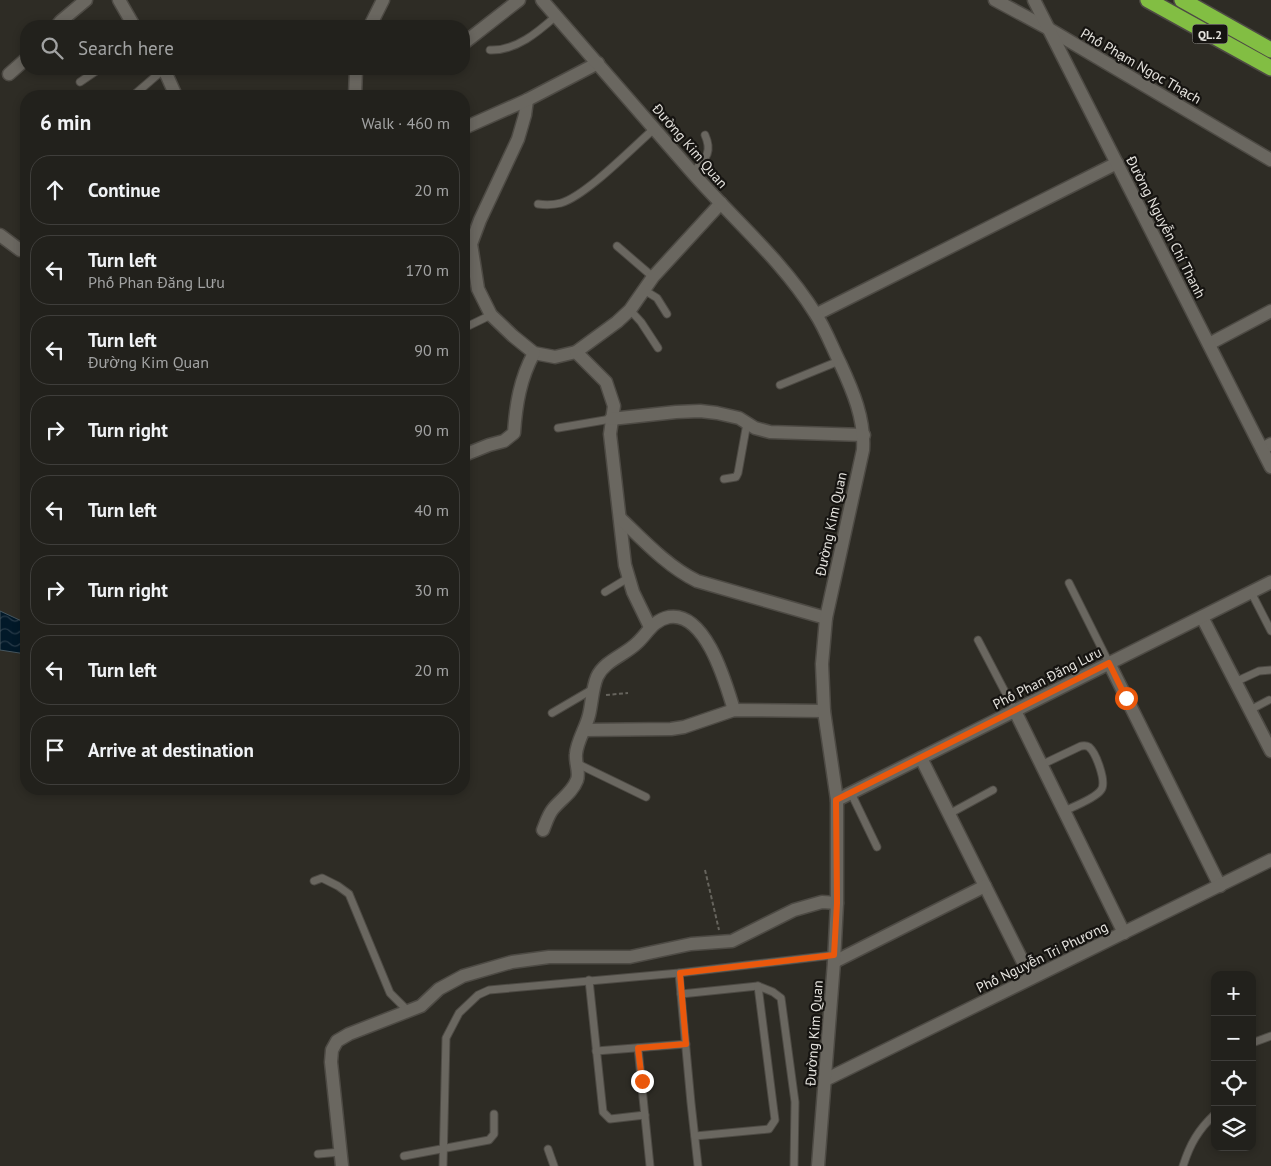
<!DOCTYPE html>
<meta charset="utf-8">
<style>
body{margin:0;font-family:"PT Sans",sans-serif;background:#2a2925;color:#f1f3f6}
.controls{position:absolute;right:15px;bottom:15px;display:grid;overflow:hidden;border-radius:10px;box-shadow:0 2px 8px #0003}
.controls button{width:45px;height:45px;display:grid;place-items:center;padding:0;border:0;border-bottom:1px solid #3f3e3b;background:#22211c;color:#f1f3f6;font:25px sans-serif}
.stop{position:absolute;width:15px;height:15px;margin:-11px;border:4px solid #ea580c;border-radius:50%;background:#fff}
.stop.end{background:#ea580c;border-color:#fff;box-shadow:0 1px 5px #0008}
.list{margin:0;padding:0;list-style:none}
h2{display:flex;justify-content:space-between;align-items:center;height:65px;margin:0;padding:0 20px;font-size:21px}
h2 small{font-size:16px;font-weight:400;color:#a2a3a3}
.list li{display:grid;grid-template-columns:32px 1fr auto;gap:15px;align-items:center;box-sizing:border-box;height:70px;margin:0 10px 10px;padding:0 10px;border:1px solid #3f3e3b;border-radius:20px}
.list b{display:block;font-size:19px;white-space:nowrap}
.list p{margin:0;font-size:16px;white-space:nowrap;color:#a2a3a3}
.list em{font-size:16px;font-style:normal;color:#a2a3a3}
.icon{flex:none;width:28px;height:28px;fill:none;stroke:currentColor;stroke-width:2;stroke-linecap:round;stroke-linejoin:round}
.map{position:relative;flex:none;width:1271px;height:1166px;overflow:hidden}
.search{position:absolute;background:#22211c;box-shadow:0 2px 8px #0003;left:20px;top:20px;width:450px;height:55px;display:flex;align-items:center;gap:12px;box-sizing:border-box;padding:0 18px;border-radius:20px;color:#a2a3a3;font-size:19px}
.panel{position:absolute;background:#22211c;box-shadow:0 2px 8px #0003;left:20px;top:90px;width:450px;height:705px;border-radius:20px}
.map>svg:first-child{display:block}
.water{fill:url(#water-waves);stroke:#46565f}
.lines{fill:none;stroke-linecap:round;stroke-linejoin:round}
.lane-casing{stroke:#4d4a44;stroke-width:9}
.street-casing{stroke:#4d4a44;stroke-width:15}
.secondary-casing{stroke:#4d4a44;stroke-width:15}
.highway-casing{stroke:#4d4a44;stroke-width:18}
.path{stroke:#66645d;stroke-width:2;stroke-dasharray:4 2.5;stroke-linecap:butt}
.lane{stroke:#6a6760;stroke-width:7}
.street{stroke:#6a6760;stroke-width:12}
.secondary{stroke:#6a6760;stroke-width:12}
.highway{stroke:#82be43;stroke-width:15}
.route{stroke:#ea580c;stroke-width:6}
.labels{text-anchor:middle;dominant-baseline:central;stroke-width:4.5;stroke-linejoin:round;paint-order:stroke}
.shield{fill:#161411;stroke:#a7a5a0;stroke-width:1}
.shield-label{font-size:12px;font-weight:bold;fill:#e5e3de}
.street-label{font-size:14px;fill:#e5e3de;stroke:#161411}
</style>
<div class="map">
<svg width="1271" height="1166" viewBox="0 0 1271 1166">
<defs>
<pattern id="water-waves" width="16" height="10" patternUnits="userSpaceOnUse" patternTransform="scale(1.25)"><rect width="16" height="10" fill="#021929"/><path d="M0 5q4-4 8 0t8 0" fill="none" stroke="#273a48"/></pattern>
</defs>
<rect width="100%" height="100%" fill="#2e2c25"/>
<polygon class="water" points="0,611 26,623 26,654 0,650"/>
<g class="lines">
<g class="lane-casing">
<g id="lane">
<path d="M490,50c26,1 48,-18 66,-34"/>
<polyline points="80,82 99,69"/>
<polyline points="134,95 164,69"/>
<path d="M693,172c12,-13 20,-19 12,-37"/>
<path d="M538,204c7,1 15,1 23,-1 26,-8 72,-56 94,-75"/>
<polyline points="617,246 653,277"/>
<polyline points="644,290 657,298 667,314"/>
<polyline points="630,310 641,322 658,348"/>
<polyline points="464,328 491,315"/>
<polyline points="780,385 839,361"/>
<polyline points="558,428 611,419"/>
<polyline points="724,479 736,477 738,473 747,423"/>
<polyline points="1069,583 1109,663"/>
<polyline points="605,592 628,578"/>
<polyline points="1251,592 1271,631"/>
<polyline points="978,640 1015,711"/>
<polyline points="1235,682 1259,671 1271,670"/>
<polyline points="1250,710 1269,700"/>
<polyline points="552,713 593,689"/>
<polyline points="576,763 646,797"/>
<path d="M1041,765l40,-19c4,0 5,-1 8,1 7,6 18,35 12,43 -5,8 -28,17 -37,21"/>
<polyline points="851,793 877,847"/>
<polyline points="949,814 993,790"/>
<polyline points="314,881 322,878 338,886 349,894 390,993 408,1011"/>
<polyline points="679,973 691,1103 698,1166"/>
<polyline points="589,980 603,1112 610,1119 645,1115"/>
<polyline points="681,994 758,986 773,992 781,998 795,1102 794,1166"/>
<polyline points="1252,1043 1271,1036"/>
<polyline points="638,1048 650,1166"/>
<polyline points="596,1051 686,1044"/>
<polyline points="695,1136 769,1129 775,1120 758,986"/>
<polyline points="548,1149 554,1166"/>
<polyline points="318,1154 341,1152"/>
<polyline points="404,1156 489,1140 494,1134 494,1114"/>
<polyline points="443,1166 446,1038 459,1013 478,995 489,990 679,973 834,955"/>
<path d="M1183,1166c7,-22 15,-36 32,-52"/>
</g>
</g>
<g class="street-casing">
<g id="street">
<polyline points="119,0 134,26"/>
<polyline points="995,0 1049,29 1271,160"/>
<polyline points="57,26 61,21 86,0"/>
<polyline points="370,26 383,0"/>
<polyline points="464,43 519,0"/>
<polyline points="164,69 176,96"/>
<polyline points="9,74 26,59"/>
<polyline points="355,96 356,69"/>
<polyline points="527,100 525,115 518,139 480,220 471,244 478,289 491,315 513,336 534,353 555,357 576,352 617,322 630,310 653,277 721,203"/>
<polyline points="464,128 527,100 598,63"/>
<polyline points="0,235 20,250 26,250"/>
<polyline points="817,314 1117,163"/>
<polyline points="1209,344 1271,311"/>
<polyline points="576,352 606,382 614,406 610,434 625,565 633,592 650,627"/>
<polyline points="611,419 676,412 700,411 717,413 739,418 755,428 770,432 864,435"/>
<polyline points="1262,449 1271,444"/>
<path d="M464,455l25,-10 15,-4 10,-8c2,-29 6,-54 20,-80"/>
<path d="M620,518c23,22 48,49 77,63l129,37"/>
<polyline points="1202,617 1271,751"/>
<polyline points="1109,663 1220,886"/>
<polyline points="1015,711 1124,933"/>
<polyline points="584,730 671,729 684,727 734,710 824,711"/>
<polyline points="921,758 1031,978"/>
<polyline points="837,800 1271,582"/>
<path d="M543,830c3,-7 5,-15 10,-21 8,-10 19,-16 24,-29 3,-8 -2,-17 -1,-26 1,-13 10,-26 13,-39 3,-12 3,-26 8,-38 7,-16 28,-22 40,-34 10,-9 16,-23 32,-26 37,-6 57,67 65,93"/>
<polyline points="834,962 985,886"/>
<polyline points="825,1080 1271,860"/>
<polyline points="342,1166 331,1062 332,1050 337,1041 349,1034 421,1006 439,989 463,976 512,962 549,957 630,957 691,944 732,941 794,910 822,902 837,903"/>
</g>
</g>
<g class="secondary-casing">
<g id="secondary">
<path d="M542,0c50,57 100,114 149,171 41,47 91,89 124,142 10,15 17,34 25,50 13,28 25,56 23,87l-37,168 -4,46 2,47 13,89v103l-3,59 -16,204"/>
<polyline points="1034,0 1271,467"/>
</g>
</g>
<g class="highway-casing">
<g id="highway">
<polyline points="1148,0 1271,68"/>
<polyline points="1182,0 1271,50"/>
</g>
</g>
<g class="path">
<polyline points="606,695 628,693"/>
<polyline points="705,870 719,930"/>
</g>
<use href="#lane" class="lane"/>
<use href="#street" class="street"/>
<use href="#secondary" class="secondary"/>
<use href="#highway" class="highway"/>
</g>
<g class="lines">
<polyline class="route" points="642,1081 638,1048 686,1044 680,973 834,955 837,903 836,800 1109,663 1126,698"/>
</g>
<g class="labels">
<rect class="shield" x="1192.5" y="24.5" width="35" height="19" rx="4"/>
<g class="shield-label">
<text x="1210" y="34">QL.2</text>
</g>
<g class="street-label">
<text transform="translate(1141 66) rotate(30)">Phố Phạm Ngọc Thạch</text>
<text transform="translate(690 146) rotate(49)">Đường Kim Quan</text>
<text transform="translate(1166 227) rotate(63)">Đường Nguyễn Chí Thanh</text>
<text transform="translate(831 524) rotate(-78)">Đường Kim Quan</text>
<text transform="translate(1047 678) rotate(-27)">Phố Phan Đăng Lưu</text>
<text transform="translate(1042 957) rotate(-26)">Phố Nguyễn Tri Phương</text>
<text transform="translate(814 1033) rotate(-86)">Đường Kim Quan</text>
</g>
</g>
</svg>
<div class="controls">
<button>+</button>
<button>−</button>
<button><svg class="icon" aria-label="locate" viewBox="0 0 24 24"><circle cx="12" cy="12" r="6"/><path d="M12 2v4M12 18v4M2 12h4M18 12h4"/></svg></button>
<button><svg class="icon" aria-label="layers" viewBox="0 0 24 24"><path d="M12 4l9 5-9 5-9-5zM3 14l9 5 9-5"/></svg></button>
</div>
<div class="stop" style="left:1126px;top:698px"></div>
<div class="stop end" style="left:642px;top:1081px"></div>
<div class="search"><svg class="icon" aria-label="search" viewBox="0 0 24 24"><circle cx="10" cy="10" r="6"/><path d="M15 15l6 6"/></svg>Search here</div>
<section class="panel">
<h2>6 min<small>Walk · 460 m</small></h2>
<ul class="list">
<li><svg class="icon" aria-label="ahead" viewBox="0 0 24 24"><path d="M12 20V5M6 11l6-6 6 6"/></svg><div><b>Continue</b></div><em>20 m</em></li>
<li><svg class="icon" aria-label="left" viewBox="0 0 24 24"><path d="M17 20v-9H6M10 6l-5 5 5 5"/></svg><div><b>Turn left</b><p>Phố Phan Đăng Lưu</p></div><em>170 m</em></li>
<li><svg class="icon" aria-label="left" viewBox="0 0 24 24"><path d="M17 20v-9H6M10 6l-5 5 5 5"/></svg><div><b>Turn left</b><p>Đường Kim Quan</p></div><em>90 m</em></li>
<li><svg class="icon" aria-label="right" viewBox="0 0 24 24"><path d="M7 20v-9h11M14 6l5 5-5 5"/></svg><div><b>Turn right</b></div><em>90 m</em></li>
<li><svg class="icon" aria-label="left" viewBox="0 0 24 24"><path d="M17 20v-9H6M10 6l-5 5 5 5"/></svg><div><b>Turn left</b></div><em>40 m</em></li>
<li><svg class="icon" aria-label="right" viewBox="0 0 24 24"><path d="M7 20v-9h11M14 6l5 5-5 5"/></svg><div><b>Turn right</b></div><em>30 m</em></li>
<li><svg class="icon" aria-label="left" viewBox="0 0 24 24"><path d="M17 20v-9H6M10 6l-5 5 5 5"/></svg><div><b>Turn left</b></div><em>20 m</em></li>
<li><svg class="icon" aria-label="arrive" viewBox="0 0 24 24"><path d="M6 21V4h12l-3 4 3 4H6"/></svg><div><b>Arrive at destination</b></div></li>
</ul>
</section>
</div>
